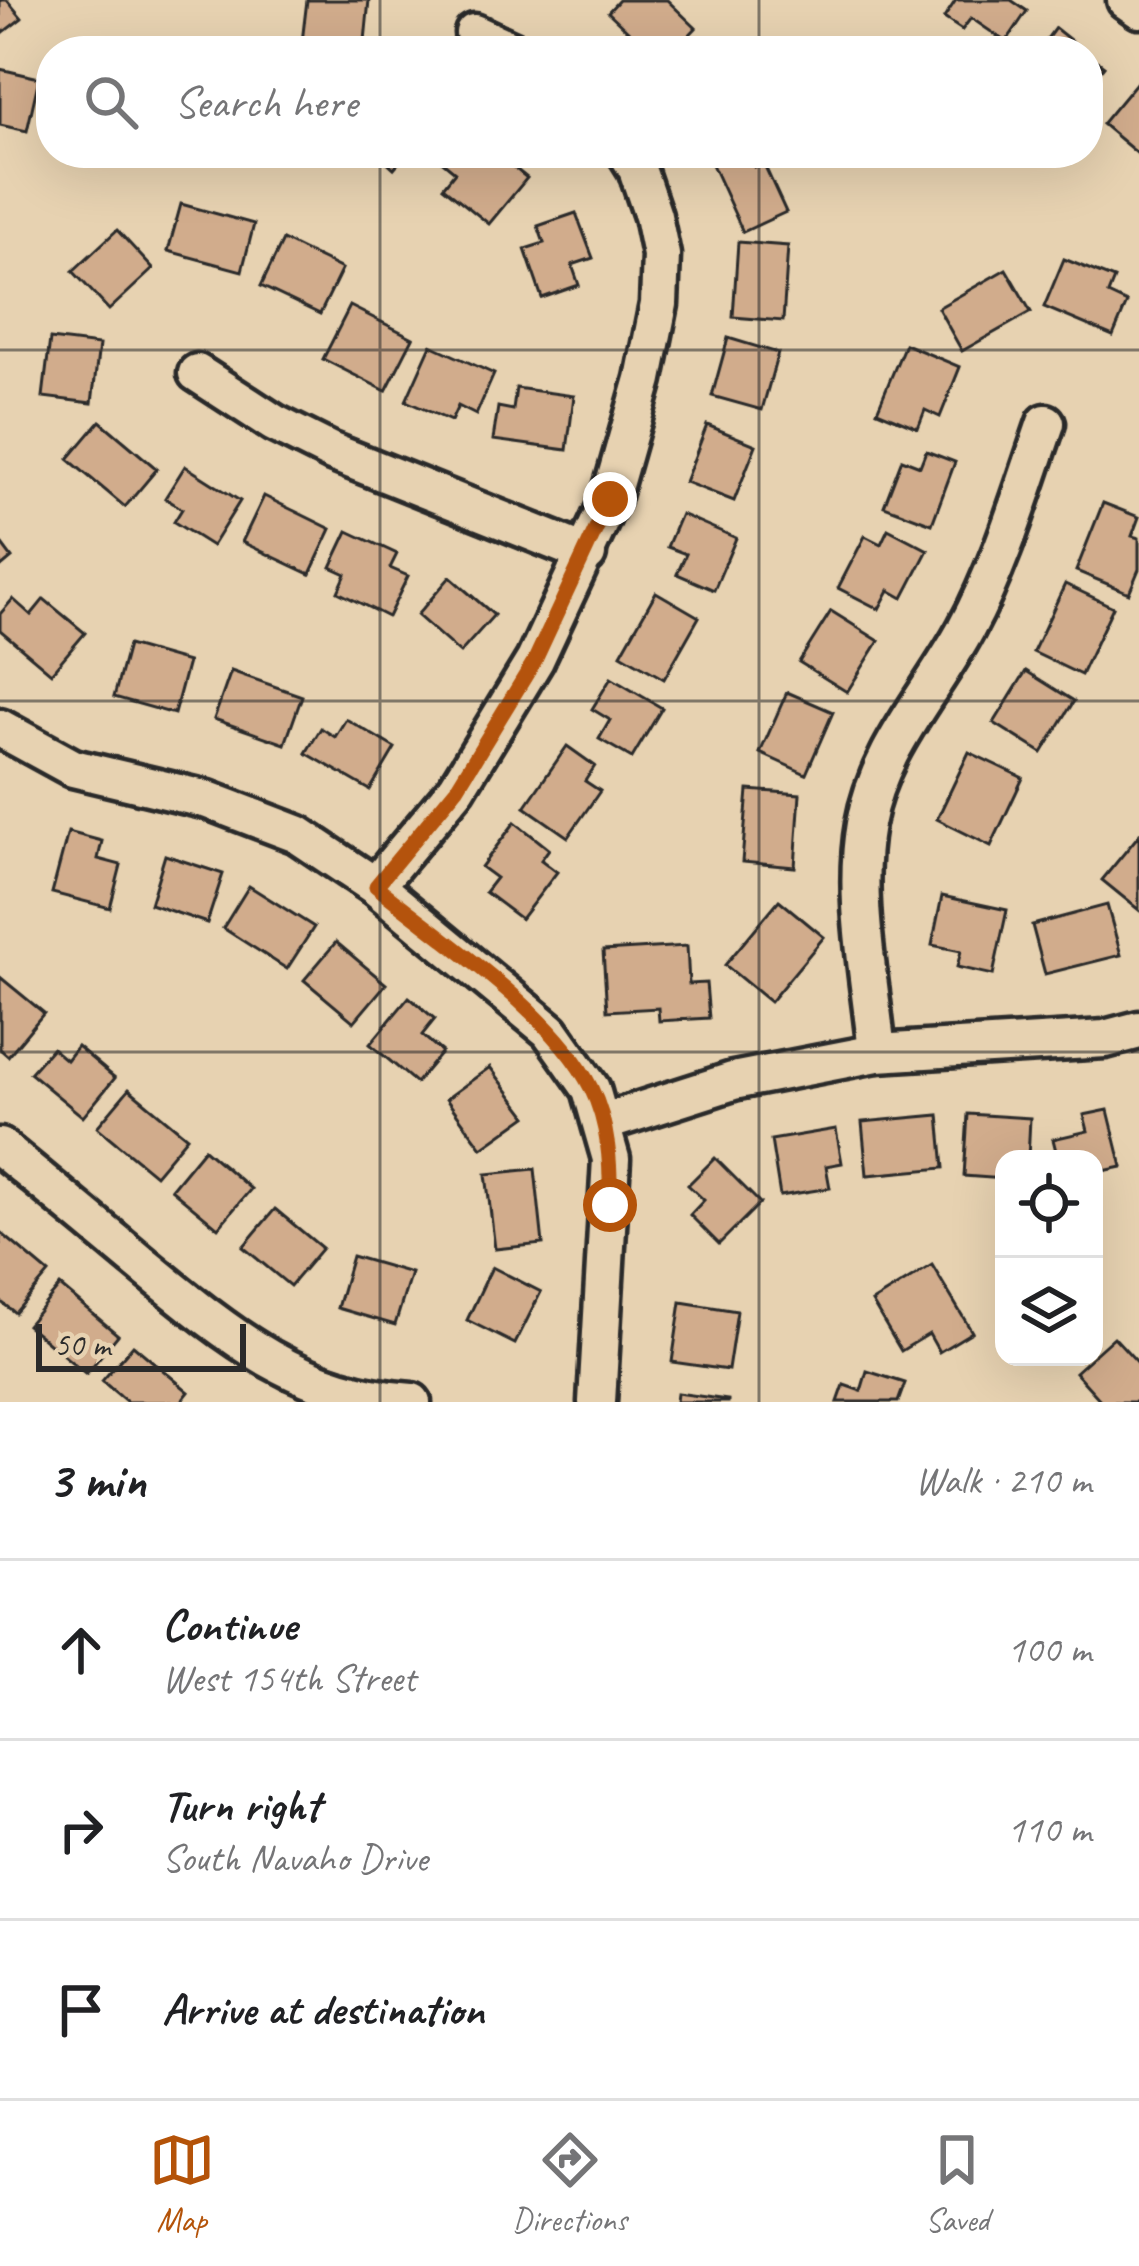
<!DOCTYPE html>
<meta charset="utf-8">
<style>
body{margin:0;font-family:Caveat,sans-serif;background:#f2f2f2;color:#202124}
.controls{position:absolute;right:36px;bottom:36px;display:grid;overflow:hidden;border-radius:24px;box-shadow:0 12px 48px #0002}
.controls button{width:108px;height:108px;display:grid;place-items:center;padding:0;border:0;border-bottom:3px solid #e0e0e0;background:#fff;color:#202124;font:60px sans-serif}
.scale{position:absolute;left:36px;bottom:30px;width:210px;box-sizing:border-box;padding-left:12px;border:6px solid #2b2b2b;border-top:0;font-size:33px;line-height:42px;white-space:nowrap;color:#2b2b2b;-webkit-text-stroke:9px #e7d2b1;paint-order:stroke}
.stop{position:absolute;width:36px;height:36px;margin:-27px;border:9px solid #b45309;border-radius:50%;background:#fff}
.stop.end{background:#b45309;border-color:#fff;box-shadow:0 3px 12px #0008}
.list{margin:0;padding:0;list-style:none}
h2{display:flex;justify-content:space-between;align-items:center;height:156px;margin:0;padding:0 48px;font-size:51px}
h2 small{font-size:39px;font-weight:400;color:#757577}
.list li{display:grid;grid-template-columns:78px 1fr auto;gap:36px;align-items:center;box-sizing:border-box;height:180px;padding:0 48px;border-top:3px solid #e0e0e0}
.list b{display:block;font-size:45px;white-space:nowrap}
.list p{margin:0;font-size:39px;white-space:nowrap;color:#757577}
.list em{font-size:39px;font-style:normal;color:#757577}
.icon{flex:none;width:66px;height:66px;fill:none;stroke:currentColor;stroke-width:2;stroke-linecap:round;stroke-linejoin:round}
.map{position:relative;flex:none;width:1139px;height:1402px;overflow:hidden}
.search{position:absolute;background:#fff;box-shadow:0 12px 48px #0002;left:36px;right:36px;top:36px;height:132px;display:flex;align-items:center;gap:30px;box-sizing:border-box;padding:0 42px;border-radius:48px;color:#757577;font-size:45px}
.sheet{height:696px;background:#fff}
nav{display:flex;justify-content:space-around;align-items:center;box-sizing:border-box;height:168px;border-top:3px solid #e0e0e0;background:#fff;font-size:33px;color:#757577}
nav a{display:grid;justify-items:center;gap:6px}
nav .on{color:#b45309}
.map>svg:first-child{display:block}
.building{fill:#d1ac8c;stroke:#2b2b2b;stroke-width:3}
.lines{fill:none;stroke-linecap:round;stroke-linejoin:round}
.minor-casing{stroke:#2b2b2b;stroke-width:45}
.minor{stroke:#e7d2b1;stroke-width:36}
.route{stroke:#b45309;stroke-width:15}
.grid{fill:none;stroke:#2b2b2b;stroke-width:3;stroke-opacity:0.55}
</style>
<div class="map">
<svg width="1139" height="1402" viewBox="0 0 1139 1402">
<rect width="100%" height="100%" fill="#e7d2b1"/>
<filter id="ink" filterUnits="userSpaceOnUse"><feTurbulence type="fractalNoise" baseFrequency=".00833" numOctaves="2"/><feDisplacementMap in="SourceGraphic" scale="24" xChannelSelector="R" yChannelSelector="G"/><feConvolveMatrix kernelMatrix="1 2 1 2 8 2 1 2 1" color-interpolation-filters="sRGB"/></filter>
<g filter="url(#ink)">
<g class="building">
<polygon points="0,0 7,0 22,18 0,35"/>
<polygon points="307,0 369,0 364,51 324,51 325,45 302,42"/>
<polygon points="619,0 667,0 696,28 674,51 649,51 608,12"/>
<polygon points="956,0 1011,0 1027,11 1006,42 971,18 962,30 944,18"/>
<polygon points="1055,28 1084,51 1038,51"/>
<polygon points="1088,54 1104,66 1088,86"/>
<polygon points="0,69 39,78 27,131 0,125"/>
<polygon points="1136,83 1139,86 1139,155 1102,124"/>
<polygon points="377,153 407,153 394,168"/>
<polygon points="444,153 496,153 527,178 489,224 443,187 455,172 439,159"/>
<polygon points="724,153 747,153 754,167 763,162 786,212 743,232 710,160"/>
<polygon points="181,204 254,224 242,271 168,251"/>
<polygon points="576,213 593,258 572,265 579,285 542,298 525,249 544,243 538,226"/>
<polygon points="117,230 153,269 109,310 73,271"/>
<polygon points="283,240 342,269 320,314 261,286"/>
<polygon points="738,242 788,246 783,321 733,317"/>
<polygon points="1064,259 1114,279 1108,294 1127,303 1113,336 1044,307"/>
<polygon points="1006,269 1031,312 962,351 938,308"/>
<polygon points="350,306 413,338 386,391 323,359"/>
<polygon points="728,338 778,353 762,410 712,396"/>
<polygon points="50,339 99,345 92,403 43,397"/>
<polygon points="905,344 960,367 940,417 925,410 918,428 877,411"/>
<polygon points="431,345 494,374 476,415 458,406 451,421 406,401"/>
<polygon points="516,388 574,396 567,450 493,440 498,407 513,410"/>
<polygon points="100,421 157,469 125,507 68,459"/>
<polygon points="707,425 756,445 734,501 685,482"/>
<polygon points="926,451 955,462 932,524 884,506 902,459 920,466"/>
<polygon points="185,466 240,501 212,546 174,522 182,509 165,498"/>
<polygon points="264,496 331,529 310,574 242,542"/>
<polygon points="1103,503 1139,517 1132,536 1139,538 1139,569 1129,593 1076,571"/>
<polygon points="681,514 736,538 714,590 677,574 686,554 667,547"/>
<polygon points="888,529 928,550 903,598 889,590 879,609 838,588 865,536 881,544"/>
<polygon points="348,531 397,554 390,568 408,576 388,617 338,592 346,574 331,567"/>
<polygon points="0,542 12,558 0,568"/>
<polygon points="450,577 494,615 460,653 417,615"/>
<polygon points="1065,584 1113,607 1081,675 1033,652"/>
<polygon points="656,592 699,617 664,679 621,654"/>
<polygon points="13,599 31,615 44,599 85,633 51,673 0,630 0,614"/>
<polygon points="831,611 879,641 847,692 799,662"/>
<polygon points="128,645 188,662 174,714 114,697"/>
<polygon points="231,671 302,696 285,744 214,719"/>
<polygon points="1026,671 1074,701 1042,753 994,723"/>
<polygon points="611,678 662,708 632,758 599,739 610,720 592,709"/>
<polygon points="787,692 833,712 806,774 760,753"/>
<polygon points="346,719 395,748 370,790 306,753 321,728 335,737"/>
<polygon points="567,746 595,766 585,781 600,791 568,837 525,807"/>
<polygon points="969,752 1023,778 991,846 937,819"/>
<polygon points="748,790 800,794 795,867 742,862"/>
<polygon points="515,822 549,849 541,860 557,872 521,919 485,892 496,878 481,867"/>
<polygon points="68,832 102,841 98,859 121,865 110,908 52,893"/>
<polygon points="1139,835 1139,910 1102,880"/>
<polygon points="165,855 223,874 207,923 150,904"/>
<polygon points="249,886 314,927 287,969 223,928"/>
<polygon points="942,896 1007,910 993,975 957,967 961,951 932,945"/>
<polygon points="779,900 824,937 770,1002 725,965"/>
<polygon points="1107,905 1121,955 1045,974 1032,925"/>
<polygon points="336,942 386,984 354,1022 304,980"/>
<polygon points="687,946 689,984 706,983 709,1018 659,1021 658,1008 607,1011 603,951"/>
<polygon points="0,977 44,1013 8,1056 0,1049"/>
<polygon points="409,997 435,1019 422,1035 442,1052 416,1083 370,1044"/>
<polygon points="77,1046 115,1078 83,1117 30,1073 52,1048 66,1060"/>
<polygon points="490,1067 527,1116 482,1148 446,1099"/>
<polygon points="129,1089 187,1137 155,1175 97,1127"/>
<polygon points="1108,1110 1122,1167 1094,1173 1094,1159 1058,1159 1053,1139 1088,1131 1084,1115"/>
<polygon points="968,1114 1030,1118 1028,1159 1004,1159 1004,1179 964,1176"/>
<polygon points="939,1115 944,1168 867,1175 862,1122"/>
<polygon points="836,1129 842,1163 826,1166 830,1188 780,1196 771,1140"/>
<polygon points="204,1149 251,1189 218,1228 171,1189"/>
<polygon points="715,1158 760,1203 719,1244 690,1215 704,1200 688,1185"/>
<polygon points="535,1169 543,1244 495,1249 486,1174"/>
<polygon points="275,1209 322,1248 290,1286 243,1247"/>
<polygon points="0,1232 49,1273 15,1313 0,1301"/>
<polygon points="352,1256 411,1273 395,1325 337,1308"/>
<polygon points="932,1265 972,1332 939,1352 929,1334 901,1351 872,1302"/>
<polygon points="492,1267 541,1292 515,1344 467,1320"/>
<polygon points="60,1286 118,1335 86,1374 27,1325"/>
<polygon points="681,1302 737,1311 728,1370 672,1362"/>
<polygon points="1114,1337 1139,1364 1139,1402 1102,1402 1075,1372"/>
<polygon points="133,1345 189,1392 181,1402 127,1402 102,1381"/>
<polygon points="867,1371 905,1383 898,1402 838,1402 844,1385 861,1391"/>
<polygon points="677,1393 728,1400 728,1402 676,1402"/>
</g>
<g class="lines">
<g class="minor-casing">
<g id="minor">
<polyline points="1126,0 1139,9"/>
<polyline points="474,33 513,51"/>
<polyline points="197,373 274,423 332,452 587,554"/>
<polyline points="0,728 73,768 208,800 297,834 375,886 550,1031 591,1089 611,1159 597,1402"/>
<polyline points="375,886 457,788 535,660 610,499 644,379 659,304 661,255 653,216 637,169 627,153"/>
<path d="M877,1053c-7,-74 -25,-156 -12,-229 13,-75 66,-130 101,-195 35,-65 56,-137 80,-206"/>
<polyline points="602,1123 733,1081 877,1053 1105,1039 1139,1030"/>
<path d="M0,1147c48,39 96,79 144,119 84,69 155,129 268,136"/>
</g>
</g>
<use href="#minor" class="minor"/>
</g>
</g>
<g class="lines" filter="url(#ink)">
<path class="route" d="M610,499l-75,161 -78,128 -81,98c66,54 177,126 215,202 18,36 20,78 19,117"/>
</g>
<path class="grid" d="M380,0v51M759,0v51M380,153v1249M759,153v1249M0,350h1139M0,701h1139M0,1052h1139"/>
</svg>
<div class="controls">
<button><svg class="icon" aria-label="locate" viewBox="0 0 24 24"><circle cx="12" cy="12" r="6"/><path d="M12 2v4M12 18v4M2 12h4M18 12h4"/></svg></button>
<button><svg class="icon" aria-label="layers" viewBox="0 0 24 24"><path d="M12 4l9 5-9 5-9-5zM3 14l9 5 9-5"/></svg></button>
</div>
<div class="scale">50 m</div>
<div class="stop" style="left:610px;top:1205px"></div>
<div class="stop end" style="left:610px;top:499px"></div>
<div class="search"><svg class="icon" aria-label="search" viewBox="0 0 24 24"><circle cx="10" cy="10" r="6"/><path d="M15 15l6 6"/></svg>Search here</div>
</div>
<section class="sheet">
<h2>3 min<small>Walk · 210 m</small></h2>
<ul class="list">
<li><svg class="icon" aria-label="ahead" viewBox="0 0 24 24"><path d="M12 20V5M6 11l6-6 6 6"/></svg><div><b>Continue</b><p>West 154th Street</p></div><em>100 m</em></li>
<li><svg class="icon" aria-label="right" viewBox="0 0 24 24"><path d="M7 20v-9h11M14 6l5 5-5 5"/></svg><div><b>Turn right</b><p>South Navaho Drive</p></div><em>110 m</em></li>
<li><svg class="icon" aria-label="arrive" viewBox="0 0 24 24"><path d="M6 21V4h12l-3 4 3 4H6"/></svg><div><b>Arrive at destination</b></div></li>
</ul>
</section>
<nav>
<a class="on"><svg class="icon" aria-label="map" viewBox="0 0 24 24"><path d="M3 6l6-2 6 2 6-2v14l-6 2-6-2-6 2zM9 4v14M15 6v14"/></svg>Map</a>
<a><svg class="icon" aria-label="directions" viewBox="0 0 24 24"><path d="M12 3l9 9-9 9-9-9zM9 14v-3h6M13 9l2 2-2 2"/></svg>Directions</a>
<a><svg class="icon" aria-label="saved" viewBox="0 0 24 24"><path d="M7 4h10v16l-5-4-5 4z"/></svg>Saved</a>
</nav>
